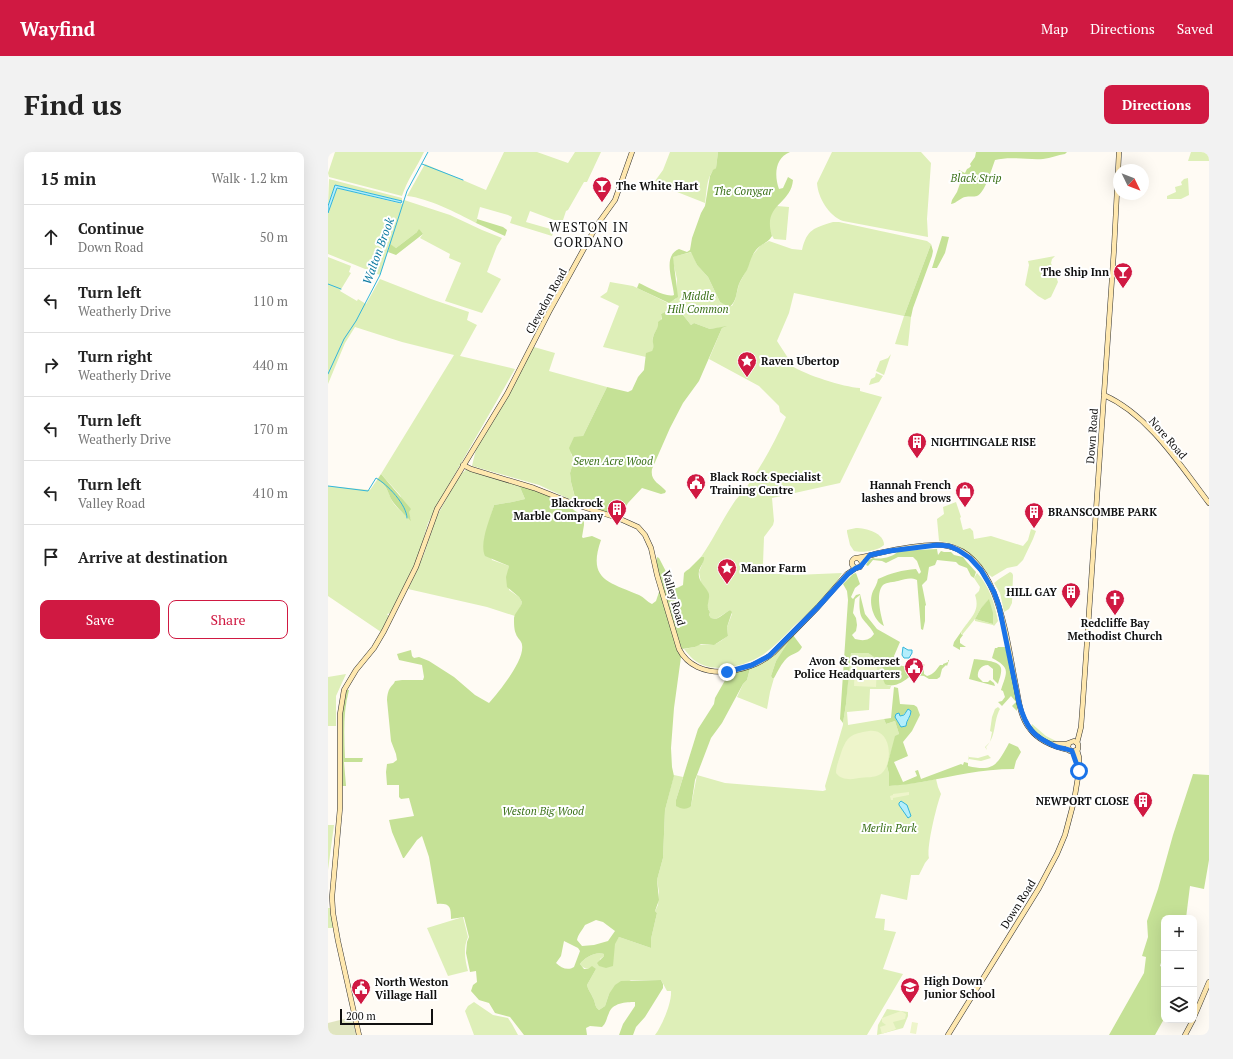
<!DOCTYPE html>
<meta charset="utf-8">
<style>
body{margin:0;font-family:"PT Serif",serif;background:#f2f2f2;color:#222}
.controls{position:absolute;right:12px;bottom:12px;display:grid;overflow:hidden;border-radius:8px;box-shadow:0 4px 16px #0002}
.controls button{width:36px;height:36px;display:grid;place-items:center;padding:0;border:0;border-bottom:1px solid #e0e0e0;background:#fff;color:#222;font:20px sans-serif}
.compass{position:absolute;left:785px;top:12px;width:36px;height:36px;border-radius:50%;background:#fff;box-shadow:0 4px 16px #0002;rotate:133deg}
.scale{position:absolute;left:12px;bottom:10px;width:93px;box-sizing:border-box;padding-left:4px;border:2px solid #101010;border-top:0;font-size:11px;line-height:14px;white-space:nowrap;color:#101010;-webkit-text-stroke:3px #fff;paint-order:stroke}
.stop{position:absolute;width:12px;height:12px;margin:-9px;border:3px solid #1a73e8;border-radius:50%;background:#fff}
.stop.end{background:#1a73e8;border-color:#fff;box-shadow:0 1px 4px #0008}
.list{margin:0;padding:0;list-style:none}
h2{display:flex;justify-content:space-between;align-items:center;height:52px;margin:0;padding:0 16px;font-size:17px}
h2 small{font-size:13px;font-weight:400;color:#767676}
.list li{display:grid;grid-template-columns:26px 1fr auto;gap:12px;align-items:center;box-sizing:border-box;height:64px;padding:0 16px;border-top:1px solid #e0e0e0}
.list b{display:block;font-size:15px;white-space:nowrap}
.list p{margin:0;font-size:13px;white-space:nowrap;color:#767676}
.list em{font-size:13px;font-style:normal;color:#767676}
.actions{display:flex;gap:8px;padding:12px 16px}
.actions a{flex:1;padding:9px 0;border:1px solid #d01942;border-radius:8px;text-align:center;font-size:14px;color:#d01942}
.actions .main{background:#d01942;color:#fff}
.icon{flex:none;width:22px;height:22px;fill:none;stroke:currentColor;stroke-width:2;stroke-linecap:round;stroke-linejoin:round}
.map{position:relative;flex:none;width:881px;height:883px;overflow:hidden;border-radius:8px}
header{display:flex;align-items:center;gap:24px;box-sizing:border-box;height:56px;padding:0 20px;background:#d01942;color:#fff}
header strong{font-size:19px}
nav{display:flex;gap:22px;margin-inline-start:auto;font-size:14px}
.intro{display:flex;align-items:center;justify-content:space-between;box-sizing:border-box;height:96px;padding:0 24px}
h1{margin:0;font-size:28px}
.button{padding:10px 18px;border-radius:8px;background:#d01942;color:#fff;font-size:14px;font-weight:700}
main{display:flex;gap:24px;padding:0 24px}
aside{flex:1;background:#fff;border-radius:8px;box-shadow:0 4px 16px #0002}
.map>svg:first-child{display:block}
.green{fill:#deefb8;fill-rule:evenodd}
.forest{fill:#c5e196;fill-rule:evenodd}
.cemetery{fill:#e0e5c0}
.pitch{fill:#eef5cb}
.water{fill:#b3eefc;stroke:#32b5db}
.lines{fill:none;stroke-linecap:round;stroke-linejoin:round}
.stream{stroke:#32b5db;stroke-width:1}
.secondary-casing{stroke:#323232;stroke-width:5.5}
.secondary{stroke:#ffe8af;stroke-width:4.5}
.route{stroke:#1a73e8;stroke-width:5}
.labels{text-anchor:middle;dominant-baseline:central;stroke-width:4;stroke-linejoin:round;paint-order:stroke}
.park-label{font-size:11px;font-style:italic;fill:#3a7018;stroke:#fff}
.poi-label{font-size:11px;font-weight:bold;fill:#101010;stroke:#fff;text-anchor:start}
.street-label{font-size:11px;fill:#101010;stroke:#fff}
.water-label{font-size:12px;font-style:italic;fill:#0c7aa1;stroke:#fff}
.quarter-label{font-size:13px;letter-spacing:1px;fill:#101010;stroke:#fff}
</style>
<header>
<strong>Wayfind</strong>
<nav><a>Map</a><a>Directions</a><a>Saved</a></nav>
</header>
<div class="intro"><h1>Find us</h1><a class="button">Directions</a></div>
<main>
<aside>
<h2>15 min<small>Walk · 1.2 km</small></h2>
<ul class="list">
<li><svg class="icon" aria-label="ahead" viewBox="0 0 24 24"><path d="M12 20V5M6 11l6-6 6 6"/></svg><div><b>Continue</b><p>Down Road</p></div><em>50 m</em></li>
<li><svg class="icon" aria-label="left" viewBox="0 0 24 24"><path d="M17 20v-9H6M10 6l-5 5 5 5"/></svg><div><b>Turn left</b><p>Weatherly Drive</p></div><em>110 m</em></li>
<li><svg class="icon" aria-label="right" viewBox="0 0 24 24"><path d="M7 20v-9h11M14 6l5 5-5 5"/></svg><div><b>Turn right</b><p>Weatherly Drive</p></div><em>440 m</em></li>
<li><svg class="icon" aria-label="left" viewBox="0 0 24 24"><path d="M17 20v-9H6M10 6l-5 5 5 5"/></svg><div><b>Turn left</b><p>Weatherly Drive</p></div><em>170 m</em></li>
<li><svg class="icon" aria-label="left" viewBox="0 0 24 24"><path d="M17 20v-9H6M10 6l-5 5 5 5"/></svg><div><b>Turn left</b><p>Valley Road</p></div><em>410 m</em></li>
<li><svg class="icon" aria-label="arrive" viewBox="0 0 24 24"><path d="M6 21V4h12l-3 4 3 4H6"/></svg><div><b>Arrive at destination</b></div></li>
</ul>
<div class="actions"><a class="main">Save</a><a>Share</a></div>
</aside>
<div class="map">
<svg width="881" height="883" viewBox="0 0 881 883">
<rect width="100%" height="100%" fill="#fffbf4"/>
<g class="green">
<path d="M7,0h89c-7,15 -17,28 -22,44l-73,-19 -1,-4z"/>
<path d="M176,0h33l31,11 7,-11h26l-14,30h-3l-16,28 -2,1 -4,12 -32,-12 -4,11 28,8 -2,6 -42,-13 2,-6 -4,-2 -28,-8 -4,16c-19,-10 -48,-25 -69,-27l18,-32 61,26z"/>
<path d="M342,0h48l-2,16c-10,7 -9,24 -11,35l-38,-15 -3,-4 -9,-3 8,-11z"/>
<path d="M504,0h89l10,11 -4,56 1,18 -85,-16c-14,-5 -25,-23 -26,-38z"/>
<polygon points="863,0 881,0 881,9 860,9"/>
<polygon points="860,26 861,43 853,47 839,47 839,44 848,40 847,35 854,33 853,30 856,27"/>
<polygon points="1,27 74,46 74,49 7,33 0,53"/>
<polygon points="9,36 74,52 76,48 122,63 154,78 174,86 169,94 159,120 173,127 154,161 117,149 133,111 121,106 122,102 92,86 95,82 89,80 68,96 62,93 52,123 0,102 0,61"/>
<path d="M449,54l12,1 -3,33 -12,-1c-7,-10 -7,-25 3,-33z"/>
<path d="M505,70h6l88,19 4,3 -27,72 7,1 -3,29 -13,-2 9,-28 -110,-23 -5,20 -12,28 11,17 6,3 -2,5c14,9 51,21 68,22v3l22,6 -42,86 -68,15 2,23 -1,4 -9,12 -1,27 -2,9 34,2 47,-2c-10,19 -31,38 -47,52 -10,10 -20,21 -31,29 -18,12 -48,20 -67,8 -5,-3 -9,-8 -13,-13l11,-2 3,-2c7,-1 15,2 21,-3 4,-2 5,-4 9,-6l-1,-9 5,-13 -2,-4 -14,9 -5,-1 -2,-3 1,-3 -3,-5 2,-11 -2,-5 -6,-8 -2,-11 4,-10 1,-5h-3c12,-17 20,-35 32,-53 4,-7 11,-12 15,-19 15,-21 27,-44 38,-68l-6,-5 -1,-6 -20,-20 -50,-27 13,-31 3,-1 -15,2 -16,-6 -3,2 -8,-10 -11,-7 -11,6c3,10 -6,15 -8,23 -1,4 2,9 0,13 -1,3 -4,4 -7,6v1l-43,-10 16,-41 -19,-9 7,-5 3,-10 23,4 35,17 5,-3 3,-1 1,-20 -5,-22 20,-5 5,13 11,12 12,25 12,4 3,-6 4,-16 8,-15 4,-12 10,-12 8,-4 23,8 10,1c5,-21 12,-22 31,-28z"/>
<polygon points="727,104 724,107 723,111 730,130 723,145 717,148 710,144 697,133 701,113 700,109"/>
<path d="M0,105l23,9 -2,6 2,1 -11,18 17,10 1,-2 8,5 14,-25 51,20 38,13 -2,8 10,5 -17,31 55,13 -71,124 -16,30 -10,35 -27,55 -4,1 2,2 -8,16 -53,-36v-110l42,4 7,-10c10,5 11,12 15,21 4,7 13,14 19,19l-11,-25 -19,-21 73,-119 -52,-13 -47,-15 -10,16 -17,41z"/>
<polygon points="206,195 227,201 221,219 279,235 255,284 243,302 246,308 242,321 243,330 248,350 211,333 144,314 148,297 177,248 204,196"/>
<polygon points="563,202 556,223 548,219 552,209 560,206"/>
<polygon points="548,221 555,224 551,230 541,233 543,227 547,225"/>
<polygon points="139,317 191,333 197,347 184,350 166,353 156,388 164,408 181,414 180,420 181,438 191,445 194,450 193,454 187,464 159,455 80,437 96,402 108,366 123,338 133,322"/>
<polygon points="628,350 633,365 632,366 635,378 642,376 645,379 646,387 663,384 695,394 700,388 703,377 708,379 705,387 695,408 689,414 679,416 664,425 660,422 656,416 635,397 625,392 611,389 609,367 616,362 615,355"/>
<path d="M528,376c10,0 28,5 28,17 -6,6 -22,8 -30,6l-4,-6 -3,-13v-2z"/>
<polygon points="682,420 684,421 685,423 684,451 681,457 676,460 672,441 666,431 671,427"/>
<path d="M649,421c12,12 18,31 21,48l-4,5 -1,-1 -18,-4v-2l-13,16 -1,-3c8,-13 20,-20 14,-37l4,-4 1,-4 -6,-9zM661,448l4,24 -18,-5 6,-11z"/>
<polygon points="463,485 460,494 448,509 443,524 444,526 446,526 442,540 439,557 409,545 415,532 419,528 422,516 444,505"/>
<path d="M525,500l15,1 8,5 7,1v18l4,8 4,1 -1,3h-20l-1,21 -22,2 1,13 36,-6 2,5 9,-3 4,13 -4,5 -8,27 2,8v12l33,-4 14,-3 2,8 3,7c-4,10 -15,54 -12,64l-4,5 -6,12h-8l-4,25 -26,-6 -6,24 10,1 -1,11 12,2 -13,37 20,5 -36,61h-212c7,-9 17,-33 16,-44h-4l-6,-11h-30l-22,14 -4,12 -6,4c-5,-4 -3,-7 -6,-12 -2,-5 -5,-8 -6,-13l9,-16c-6,0 -12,1 -16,-5 4,-6 16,-13 24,-10v2l-4,3 -1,7 20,-29 32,11v-9l6,-26 -2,-2 3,-6 1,-13 -2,-12 6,-22 2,-48 9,-35 9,2 -7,23 15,6 6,-31 28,8 98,8 3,-1 -1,-4 18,-61v-2l3,-19 4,-47 1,-4z"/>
<polygon points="18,522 8,544 8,574 0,574 0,525"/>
<path d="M670,555l2,2c-7,12 -3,27 -14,38l1,3 -2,-3 5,-5 2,-10 -2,-1 2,-14 3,-8z"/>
<path d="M704,572l14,12 16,8c-15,-2 -20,-6 -31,-16z"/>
<polygon points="641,603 641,605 650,606 660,603 663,606 653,609 641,607 640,609"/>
<polygon points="0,673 6,673 0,718"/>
<polygon points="0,756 3,756 5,776 0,776"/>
<path d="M135,765l5,20c-5,10 -3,23 0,34l-20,5 -21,-48z"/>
<polygon points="146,850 165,863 180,866 184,872 190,883 146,883 137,859 140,854"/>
<polygon points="559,857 580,860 580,864 575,876 549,883 550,873"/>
</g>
<g class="forest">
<path d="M390,0h72c-15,6 -16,23 -11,37l4,-1 5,-11 5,3c-2,25 -31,24 -21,56 -4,7 -11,8 -16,14 -5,6 -6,13 -9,20 -3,5 -6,9 -8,14 -3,8 -2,18 -10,23l-9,-5 -12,-25 -11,-12 -6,-13 -18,5 5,40 -9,6 -32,-15 2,-5c9,4 27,15 35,12 -1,-14 -12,-39 5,-46l8,3 3,-2 2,-12 9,-25 4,-7 5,-30 3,-6 3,-2z"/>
<path d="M648,0h91l-2,2c-7,1 -14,4 -22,5 -16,1 -33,-3 -48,1 -3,8 -10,33 -18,36 -3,1 -8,0 -12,1 -5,1 -8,6 -14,7l1,-4 5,-8 6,-17 -2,-3h-3l1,-2 6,3 2,-4 2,-1 2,-2 -1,-2 5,-7z"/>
<polygon points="149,67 175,75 179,78 177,84 148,71"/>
<polygon points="91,77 95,82 68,103 60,100 62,92 68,96 89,80"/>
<polygon points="614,84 621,85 617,101 609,116 604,116"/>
<polygon points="603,92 605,99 604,104 585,156 583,165 576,164"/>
<path d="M344,156l11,7 8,10 3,-2 16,6 17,-3 -5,2 -23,53 -16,22 -13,25 -18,41c-2,12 7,14 14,22l-1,2 -4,1 -19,-6 -14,15 -8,13 -26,-5 -17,-6 -6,-23 -1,-9 4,-13 -5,-12 5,-11 9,-1 24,-49 21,5 4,-2 6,-13 6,-7 2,-17 6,-2c3,-5 0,-8 1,-13 1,-7 6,-9 5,-16l4,-3 -1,-5z"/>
<path d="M53,322l30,35 -2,3 2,9c-6,-6 -13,-12 -18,-19 -6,-9 -4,-16 -16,-22z"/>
<path d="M191,333l48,16c4,8 8,11 17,14v10l-2,12 1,1 9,-2 9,4c-14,40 8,42 38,55 5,2 8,7 13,9l4,-3 4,-12 21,68 -7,51 -3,40 1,19 2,9 -9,34 -2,48 -6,22 2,20 -4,11 2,2 -6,26v9l-32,-11 -4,7 -2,22 -7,2 -7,-2 -2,-3 7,-7v-2c-8,-3 -20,4 -24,10l4,5h4l4,-3 4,3 -9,16c1,5 4,8 6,13 3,5 1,8 6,12l6,-4 4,-12 6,-9 6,-4 40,-1 2,4v4l-18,29 -9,10 -3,8h-14l4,-11 12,-18v-4c-9,0 -23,1 -26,11 -3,6 -2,9 -7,14l-12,-1 -4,2 1,7h-63l-14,-18 -15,-4 -6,-10 -10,-3 -8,-9 2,-6 4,-3 -1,-11 -6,1 -4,-19 1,-11 2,-5 -5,-20 -13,2c0,-12 -1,-16 -14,-15l-8,-47 -7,-21 -5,4 -13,18h-1l-11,-26 -3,-12 25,-4 -5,-18 -8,1 -2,-2v-12h-12l-1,-13 1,-8 6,-1 4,-3 -1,-6 -5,-13 -4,-41c0,-4 1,-9 3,-12 2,-3 4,-4 5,-7l7,-1h21l1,-3 -2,-12 -23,-5 -2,-6 14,-4 1,6 2,2 5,-1 10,4 25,16 21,18 14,8c10,-11 36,-43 33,-58 0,-4 -5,-7 -6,-11 -2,-4 -2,-11 -2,-16 1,-6 7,-10 8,-16l-3,-5 -12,-10 -1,-10 3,-11 -24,-10c-6,-13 5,-37 9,-51l18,-3 13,-3zM268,768l7,2 12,9 -7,10 -14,4 -12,1 -5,-6c1,-6 5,-9 8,-15zM236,789l14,7 2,3 -6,16c-6,4 -13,1 -18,-4l5,-7z"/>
<path d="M609,397l1,6 3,-4 3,1h7l3,3 9,2 3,4 10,11 -2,6 -3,-2 -4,-8 -8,-3 -3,-3 -19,-2 -2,5 -6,2 -2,13 -5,5 4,20 -1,1v15l-2,9 -2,-1 -4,-49c-7,-3 -11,-1 -19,1 -4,1 -11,1 -15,4 -8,8 -2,31 1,41 -11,-6 -16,-24 -11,-35 2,-4 4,-7 5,-12 13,-6 24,-9 38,-10l3,5 2,-2 -4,-11 -4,-4h-15l-12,6 -4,-2 -9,-1 -5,6 -2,-1 3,-5 4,-2c7,2 21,-1 25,-7z"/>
<path d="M329,405l2,1 15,29 3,1 6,-3 1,-12 2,-2 3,-2 12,-12h3c1,5 -4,9 -5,14 -2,11 8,16 10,23 1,7 -4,12 1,18l-1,3 2,3 5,1c5,-2 10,-7 14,-9l2,2 -5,15 1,9 -14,9 -13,-1 -6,3 -13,2c-6,-16 -29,-79 -25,-92z"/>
<path d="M528,421l4,11 -5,4 -4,9 2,2 3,-4 4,-1 5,20 12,15 23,13 -6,14c4,13 11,10 24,11 -5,9 -22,23 -33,17l-3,-7 1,-18 -9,-2 -6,-4h-17l-5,51 -3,19 -3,-4 8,-119 -1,-9 -4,-7 10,-10zM532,443c-1,6 -1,18 2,23 4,6 9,9 12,16 -5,7 -11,7 -19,5l-3,-4 4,-4 1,-6 -1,-7 -3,-5 2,-14z"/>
<polygon points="661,447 665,461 665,472 647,467 653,456"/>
<polygon points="633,480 633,482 635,483 632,487 632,491 638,495 632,495 632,498 625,494 626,490"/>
<path d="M465,483l9,12c-3,7 -10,6 -15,11 -6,6 -9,13 -13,20h-2l-1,-2 5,-15z"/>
<path d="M670,495h7l1,3 11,52v9l-5,-5 4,-4 -5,-6 -9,10 -4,-4 4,-1 3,-4 -2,-6 -2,-1c6,-18 10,-22 -9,-32l3,-10h2z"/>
<path d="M646,507c6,1 25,1 27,9 1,5 -2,12 -3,16l-5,-5v-10l-5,-4c-7,0 -11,6 -10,12l5,5h5l2,-2 4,3 1,3 -26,-7z"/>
<path d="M620,508h1l-2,6 -1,-1 -4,4 -2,8 -3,2h-8l-5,-3 -10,-1 9,-11 2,1 -4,2 1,4 2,-1v4l3,2c7,-2 9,-6 13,-11h3v-1l5,-2z"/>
<path d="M422,516l-3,12 -4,4 -21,39 -11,15 -16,42 -4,26c-4,4 -10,3 -15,0v-6l22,-71 16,-25 1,-6 13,-23z"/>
<path d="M566,535l4,1 2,16 14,1 3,2 3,8 -8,16 -9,11 5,14 -14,6 9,20 14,-6 -2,-5 3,-1 3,9 40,-15 2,1 1,-3 4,1v3c26,6 29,-1 41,-23l9,4 3,5 -5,9 -2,8c-33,0 -60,7 -92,13 -11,2 -22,3 -33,4v-12l-2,-8 8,-30 4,-2 -4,-13 -9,3 -2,-5 7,-1zM579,559l4,3 -4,8 -1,4 -5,1 -5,-8v-5l3,-1 1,3h2z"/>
<path d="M18,538h3c-6,22 -5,45 -4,68h18l-1,4h-18l2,24h-4l-1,-68z"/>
<polygon points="865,622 881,623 881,708 876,737 862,734 858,766 836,766 836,801 832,814 836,816 836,867 827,883 781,883 816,821 818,805 814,804 820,785 819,769 830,737 845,683"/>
</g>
<polygon class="cemetery" points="24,865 28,883 0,883 0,871"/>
<g class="pitch">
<polygon points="527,513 549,514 548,535 526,534"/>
<path d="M541,579c24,-3 24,34 12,43 -7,4 -15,3 -22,4 -8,2 -18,2 -23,-5 0,-7 3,-13 5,-20 6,-17 10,-19 28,-22z"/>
<polygon points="581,640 581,643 565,646 565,648 563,648 562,644 565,643 565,642"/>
<polygon points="573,859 578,862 577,867 565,870 568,877 554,882 552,875 558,873 554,870 554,866"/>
<polygon points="584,870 590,871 588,882 582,881"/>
</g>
<g class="water">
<polygon points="7,33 74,49 73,51 9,36 0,61 0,54"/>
<polygon points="575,495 580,498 584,498 584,501 581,506 576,506 574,503"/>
<path d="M580,557l3,2c0,6 -5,9 -5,15l-5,1 -6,-10 1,-3 3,-1 1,3 4,-1z"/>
<polygon points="573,649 579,653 583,664 580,666 571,653 571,651"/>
</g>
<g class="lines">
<g class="stream">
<polyline points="94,12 135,28"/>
<polyline points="0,132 13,137"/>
<polyline points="0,222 16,187 28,169 52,123 79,39 100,0"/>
<path d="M0,334l40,5 8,-13c11,6 31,27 31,40"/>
</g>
<g class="secondary-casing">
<g id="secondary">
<path d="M776,243c45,20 76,70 105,108"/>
<path d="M135,313l8,4 63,19 43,17 41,13 20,9 7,8 6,13 6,27 22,74c17,34 70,25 94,4l45,-46 29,-33 9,-6"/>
<path d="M530,406c4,2 5,6 2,9l-4,1c-5,-2 -6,-7 -1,-10 7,0 16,-3 24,-5 18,-4 51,-11 69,-7 52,11 59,98 68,140 3,15 4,31 14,43 9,12 25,18 39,21"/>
<polyline points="749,591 753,575 755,548 786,97 791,0"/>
<polyline points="726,592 738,592 746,589 750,592 750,597 746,599 742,599 740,595 741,591"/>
<polyline points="745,599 750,613"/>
<polyline points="866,865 881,830"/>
<polyline points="31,883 10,789 5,761 4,745 12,656 12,562 16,538 28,518 46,496 56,479 88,415 109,357 179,242 221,160 269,73 287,48 304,0"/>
<polyline points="620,883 711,736 729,702 737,683 746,649 751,619 751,605 749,598"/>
<polyline points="857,883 865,868"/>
</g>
</g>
<use href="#secondary" class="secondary"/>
</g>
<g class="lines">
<path class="route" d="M399,520l25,-7 17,-9 49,-49 30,-33 8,-6 4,-1 10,-12 19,-4 48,-6 12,1 9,4 12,8 11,12 13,22 5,14 20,97c7,25 14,34 38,44 5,1 11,2 15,4l7,20"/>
</g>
<defs>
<g id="bar-pin" transform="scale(1)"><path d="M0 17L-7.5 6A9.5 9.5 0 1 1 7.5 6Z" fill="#d01942" stroke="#fff"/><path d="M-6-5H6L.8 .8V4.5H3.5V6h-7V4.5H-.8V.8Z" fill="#fff"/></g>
<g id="sight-pin" transform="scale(1)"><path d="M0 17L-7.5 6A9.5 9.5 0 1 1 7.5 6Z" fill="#d01942" stroke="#fff"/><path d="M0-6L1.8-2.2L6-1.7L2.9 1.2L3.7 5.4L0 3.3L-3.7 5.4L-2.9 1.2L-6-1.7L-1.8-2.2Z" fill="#fff"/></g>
<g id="building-pin" transform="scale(1)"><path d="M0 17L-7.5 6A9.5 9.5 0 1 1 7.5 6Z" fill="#d01942" stroke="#fff"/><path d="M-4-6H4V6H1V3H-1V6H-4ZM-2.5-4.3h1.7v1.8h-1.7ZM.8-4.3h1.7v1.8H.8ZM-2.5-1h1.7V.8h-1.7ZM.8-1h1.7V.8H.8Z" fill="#fff"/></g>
<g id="civic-pin" transform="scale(1)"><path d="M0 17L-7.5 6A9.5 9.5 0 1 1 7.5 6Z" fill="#d01942" stroke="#fff"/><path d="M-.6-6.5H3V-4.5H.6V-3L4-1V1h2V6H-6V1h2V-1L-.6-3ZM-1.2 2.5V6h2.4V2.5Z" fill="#fff"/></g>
<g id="shop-pin" transform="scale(1)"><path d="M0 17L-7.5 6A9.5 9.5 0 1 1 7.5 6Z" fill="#d01942" stroke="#fff"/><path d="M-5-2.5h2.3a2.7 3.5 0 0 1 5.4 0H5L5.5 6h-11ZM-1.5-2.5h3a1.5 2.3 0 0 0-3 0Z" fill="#fff"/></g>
<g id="church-pin" transform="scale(1)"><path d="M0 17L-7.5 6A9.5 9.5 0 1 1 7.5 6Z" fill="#d01942" stroke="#fff"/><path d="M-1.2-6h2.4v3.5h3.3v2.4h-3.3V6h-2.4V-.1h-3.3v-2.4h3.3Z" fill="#fff"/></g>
<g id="school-pin" transform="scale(1)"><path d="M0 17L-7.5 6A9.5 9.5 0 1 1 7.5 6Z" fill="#d01942" stroke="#fff"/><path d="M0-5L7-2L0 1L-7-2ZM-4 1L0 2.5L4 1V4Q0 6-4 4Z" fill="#fff"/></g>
</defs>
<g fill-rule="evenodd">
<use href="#bar-pin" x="274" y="34"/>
<use href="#bar-pin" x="795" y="120"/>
<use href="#sight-pin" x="419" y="209"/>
<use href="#building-pin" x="589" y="290"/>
<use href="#civic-pin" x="368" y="331"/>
<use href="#shop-pin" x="637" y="339"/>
<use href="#building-pin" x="289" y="357"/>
<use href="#building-pin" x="706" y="360"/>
<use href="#sight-pin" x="399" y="416"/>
<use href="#building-pin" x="743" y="440"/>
<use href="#church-pin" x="787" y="447"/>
<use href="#civic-pin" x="586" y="515"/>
<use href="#building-pin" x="815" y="649"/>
<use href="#school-pin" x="582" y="835"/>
<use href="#civic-pin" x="33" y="836"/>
</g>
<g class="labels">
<g class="park-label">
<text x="648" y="26">Black Strip</text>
<text x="415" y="39">The Conygar</text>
<text x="370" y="144">Middle<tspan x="370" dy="13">Hill Common</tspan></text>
<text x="285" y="309">Seven Acre Wood</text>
<text x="215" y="659">Weston Big Wood</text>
<text x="561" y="676">Merlin Park</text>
</g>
<g class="poi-label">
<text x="288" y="34">The White Hart</text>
<text x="781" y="120" text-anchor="end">The Ship Inn</text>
<text x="433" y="209">Raven Ubertop</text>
<text x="603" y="290">NIGHTINGALE RISE</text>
<text x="382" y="325">Black Rock Specialist<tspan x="382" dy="13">Training Centre</tspan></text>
<text x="623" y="333" text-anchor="end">Hannah French<tspan x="623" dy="13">lashes and brows</tspan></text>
<text x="275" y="351" text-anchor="end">Blackrock<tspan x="275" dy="13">Marble Company</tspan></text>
<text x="720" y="360">BRANSCOMBE PARK</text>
<text x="413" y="416">Manor Farm</text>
<text x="729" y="440" text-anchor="end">HILL GAY</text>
<text x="787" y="471" text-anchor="middle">Redcliffe Bay<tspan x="787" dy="13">Methodist Church</tspan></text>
<text x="572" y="509" text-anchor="end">Avon &amp; Somerset<tspan x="572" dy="13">Police Headquarters</tspan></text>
<text x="801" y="649" text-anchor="end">NEWPORT CLOSE</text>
<text x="596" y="829">High Down<tspan x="596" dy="13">Junior School</tspan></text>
<text x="47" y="830">North Weston<tspan x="47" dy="13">Village Hall</tspan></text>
</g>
<g class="street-label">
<text transform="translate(218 149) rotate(-61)">Clevedon Road</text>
<text transform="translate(764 284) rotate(-86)">Down Road</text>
<text transform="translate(840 286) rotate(49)">Nore Road</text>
<text transform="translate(346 446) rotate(74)">Valley Road</text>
<text transform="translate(690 752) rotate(-58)">Down Road</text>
</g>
<g class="water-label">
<text transform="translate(50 99) rotate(-70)">Walton Brook</text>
</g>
<g class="quarter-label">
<text x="261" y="75">WESTON IN<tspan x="261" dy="15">GORDANO</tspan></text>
</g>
</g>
</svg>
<div class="controls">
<button>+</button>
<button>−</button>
<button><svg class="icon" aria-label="layers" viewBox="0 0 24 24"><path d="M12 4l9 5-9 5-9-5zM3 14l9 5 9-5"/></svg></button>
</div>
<svg class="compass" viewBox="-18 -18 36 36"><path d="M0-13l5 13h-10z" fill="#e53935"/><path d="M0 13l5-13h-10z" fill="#767676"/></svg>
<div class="scale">200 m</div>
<div class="stop" style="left:751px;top:619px"></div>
<div class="stop end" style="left:399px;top:520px"></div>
</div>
</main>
